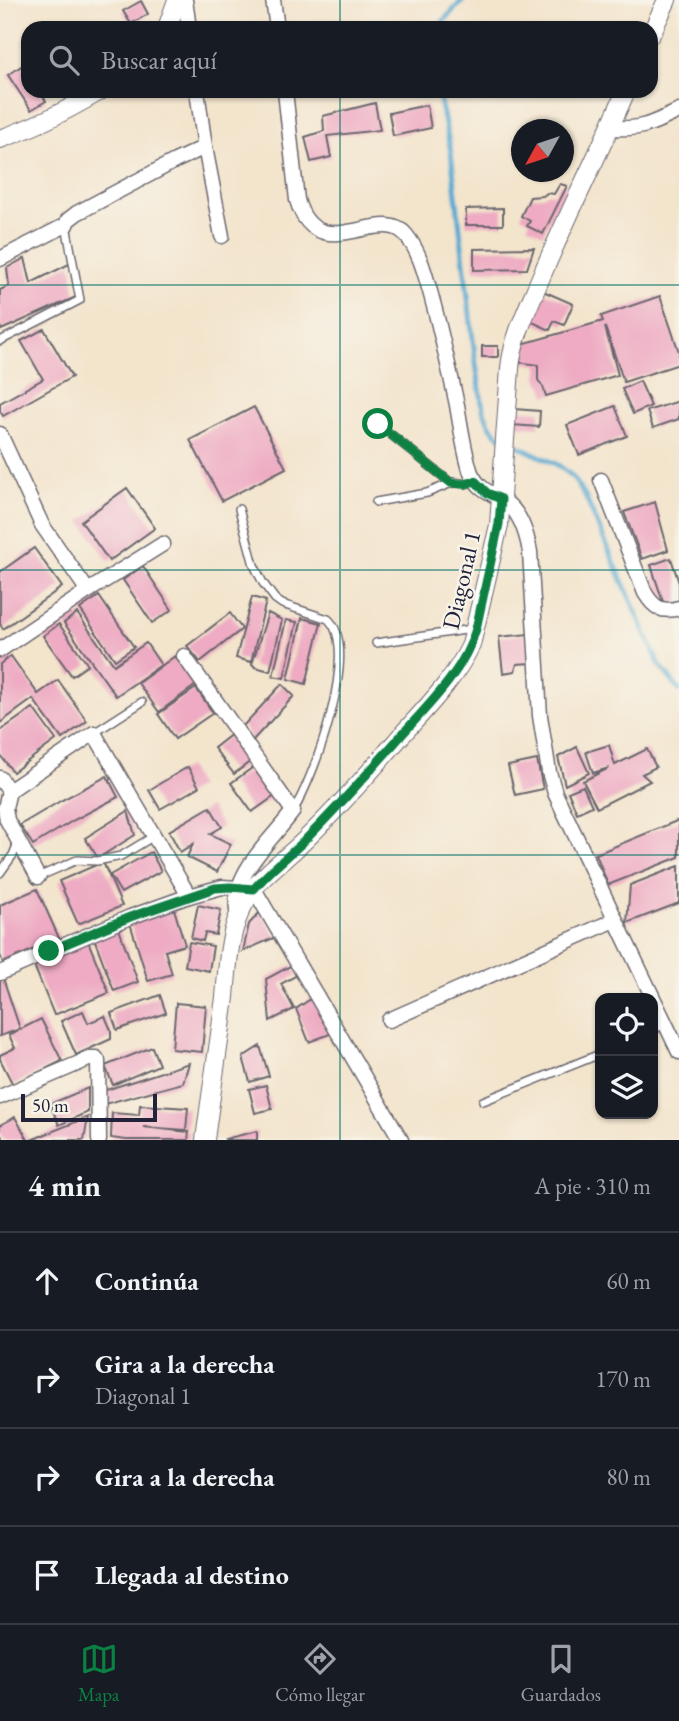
<!DOCTYPE html>
<html lang="es">
<meta charset="utf-8">
<style>
body{margin:0;font-family:"EB Garamond",serif;background:#20242c;color:#f1f3f6}
.controls{position:absolute;right:21px;bottom:21px;display:grid;overflow:hidden;border-radius:14px;box-shadow:0 2px 5px #0004}
.controls button{width:63px;height:63px;display:grid;place-items:center;padding:0;border:0;border-bottom:2px solid #363941;background:#171b24;color:#f1f3f6;font:35px sans-serif}
.compass{position:absolute;left:511px;top:119px;width:63px;height:63px;border-radius:50%;background:#171b24;box-shadow:0 2px 5px #0004;rotate:230deg}
.scale{position:absolute;left:21px;bottom:18px;width:136px;box-sizing:border-box;padding-left:7px;border:4px solid #22223b;border-top:0;font-size:19px;line-height:24px;white-space:nowrap;color:#22223b;-webkit-text-stroke:5px #f7f3e8;paint-order:stroke}
.stop{position:absolute;width:21px;height:21px;margin:-16px;border:5px solid #0b8043;border-radius:50%;background:#fff}
.stop.end{background:#0b8043;border-color:#fff;box-shadow:0 2px 7px #0008}
.list{margin:0;padding:0;list-style:none}
h2{display:flex;justify-content:space-between;align-items:center;height:91px;margin:0;padding:0 28px;font-size:30px}
h2 small{font-size:23px;font-weight:400;color:#9ea1a6}
.list li{display:grid;grid-template-columns:46px 1fr auto;gap:21px;align-items:center;box-sizing:border-box;height:98px;padding:0 28px;border-top:2px solid #363941}
.list b{display:block;font-size:26px;white-space:nowrap}
.list p{margin:0;font-size:23px;white-space:nowrap;color:#9ea1a6}
.list em{font-size:23px;font-style:normal;color:#9ea1a6}
.icon{flex:none;width:38px;height:38px;fill:none;stroke:currentColor;stroke-width:2;stroke-linecap:round;stroke-linejoin:round}
.map{position:relative;flex:none;width:679px;height:1140px;overflow:hidden}
.search{position:absolute;background:#171b24;box-shadow:0 2px 5px #0004;left:21px;right:21px;top:21px;height:77px;display:flex;align-items:center;gap:18px;box-sizing:border-box;padding:0 24px;border-radius:21px;color:#9ea1a6;font-size:26px}
.sheet{height:483px;background:#171b24}
nav{display:flex;justify-content:space-around;align-items:center;box-sizing:border-box;height:98px;border-top:2px solid #363941;background:#171b24;font-size:19px;color:#9ea1a6}
nav a{display:grid;justify-items:center;gap:4px}
nav .on{color:#0b8043}
.map>svg:first-child{display:block}
.lines{fill:none;stroke-linecap:round;stroke-linejoin:round}
.stream{stroke:#55a8d0;stroke-width:5}
.building{fill:#eeabc3}
.service-casing{stroke:#6b666e;stroke-width:10}
.minor-casing{stroke:#6b666e;stroke-width:17}
.tertiary-casing{stroke:#6b666e;stroke-width:20}
.service{stroke:#fff;stroke-width:7}
.minor{stroke:#fff;stroke-width:14}
.tertiary{stroke:#fff;stroke-width:18}
.route{stroke:#0b8043;stroke-width:9}
.grid{fill:none;stroke:#0f766e;stroke-width:2;stroke-opacity:0.55}
.labels{text-anchor:middle;dominant-baseline:central;stroke-width:5;stroke-linejoin:round;paint-order:stroke}
.street-label{font-size:24px;fill:#22223b;stroke:#f7f3e8}
</style>
<div class="map">
<svg width="679" height="1140" viewBox="0 0 679 1140">
<rect width="100%" height="100%" fill="#f7f3e8"/>
<filter id="ink" filterUnits="userSpaceOnUse"><feTurbulence type="fractalNoise" baseFrequency=".0143" numOctaves="2"/><feDisplacementMap in="SourceGraphic" scale="14" xChannelSelector="R" yChannelSelector="G"/><feConvolveMatrix kernelMatrix="1 2 1 2 8 2 1 2 1" color-interpolation-filters="sRGB"/></filter>
<filter id="wash" filterUnits="userSpaceOnUse"><feTurbulence type="fractalNoise" baseFrequency=".00686" numOctaves="4" result="noise"/><feDisplacementMap in="SourceGraphic" scale="28" xChannelSelector="R" yChannelSelector="G"/><feGaussianBlur stdDeviation="1.57" result="paint"/><feColorMatrix in="noise" values="0 0 0 0 0 0 0 0 0 0 0 0 0 0 0 0 0 1.4 0 .05"/><feComposite in="paint" operator="in"/></filter>
<g filter="url(#wash)">
<rect width="100%" height="100%" fill="#f3e4cc"/>
<g class="lines">
<g class="stream">
<polyline points="442,28 444,20 463,0"/>
<polyline points="438,91 451,152 475,357 483,409 490,426 501,438"/>
<polyline points="510,442 558,465 572,476 585,496 659,664 679,690"/>
</g>
</g>
<g id="blocks">
<g class="building">
<polygon points="141,1 148,14 131,24 123,11"/>
<polygon points="23,65 28,73 28,91 39,91 46,101 31,110 8,75"/>
<polygon points="375,103 380,130 327,136 331,157 311,162 305,137 324,131 323,116"/>
<polygon points="427,105 431,128 393,136 389,113"/>
<polygon points="560,184 567,186 543,234 527,226 530,221 521,216 530,197 543,196 547,193 554,194"/>
<polygon points="503,208 503,225 466,225 466,209"/>
<polygon points="534,248 527,269 474,270 474,249"/>
<polygon points="25,258 31,283 71,263 76,297 1,330 0,326 0,290 9,286 7,268"/>
<polygon points="543,291 573,304 564,325 554,321 550,330 530,321"/>
<polygon points="660,296 679,352 679,364 624,382 605,327 618,375 546,396 543,387 538,380 538,365 518,362 522,344 603,321 601,316"/>
<polygon points="44,329 72,377 3,416 0,411 0,403 43,379 21,341"/>
<rect x="482" y="346" width="16" height="11"/>
<polygon points="640,381 651,406 633,414 622,389"/>
<polygon points="679,401 679,419 653,428 647,411"/>
<polygon points="615,406 627,436 579,455 567,425"/>
<polygon points="254,407 286,468 222,501 190,440"/>
<polygon points="514,409 540,411 539,427 512,425"/>
<polygon points="127,488 155,528 109,561 81,521"/>
<polygon points="655,502 668,550 642,559 624,512"/>
<polygon points="34,548 62,587 3,629 0,624 0,572"/>
<polygon points="671,558 679,583 679,601 664,605 651,565"/>
<polygon points="143,566 172,610 152,623 123,580"/>
<polygon points="99,596 134,647 115,660 80,609"/>
<polygon points="252,597 266,601 251,662 236,658"/>
<polygon points="77,613 114,665 146,643 161,665 116,696 64,623"/>
<polygon points="230,613 242,629 200,662 187,646"/>
<polygon points="268,613 282,620 270,671 255,667 252,664"/>
<polygon points="302,618 321,623 306,684 288,679"/>
<polygon points="286,620 297,622 284,678 273,676"/>
<polygon points="59,624 88,665 72,676 43,636"/>
<polygon points="528,634 531,663 517,664 515,671 503,673 499,637"/>
<polygon points="11,656 38,694 58,680 87,721 62,739 33,699 0,723 0,664"/>
<polygon points="175,656 196,685 159,712 138,683"/>
<polygon points="282,684 294,696 252,741 243,726"/>
<polygon points="196,688 213,713 175,739 158,714"/>
<polygon points="33,708 56,740 13,772 0,755 0,731"/>
<polygon points="232,734 252,760 234,774 214,748"/>
<polygon points="609,745 615,765 647,749 656,767 642,774 650,781 597,808 583,781 609,768 593,773 586,752"/>
<polygon points="577,747 589,773 565,785 558,757"/>
<polygon points="537,760 543,789 515,795 508,766"/>
<polygon points="255,766 276,795 252,812 231,783"/>
<polygon points="188,767 199,787 160,809 149,790"/>
<polygon points="107,776 118,797 74,820 33,845 20,825 62,800"/>
<polygon points="583,786 592,806 577,813 568,792"/>
<polygon points="210,807 222,827 210,834 231,844 217,872 187,857 193,844 180,852 169,831"/>
<polygon points="128,811 135,835 98,858 85,838"/>
<polygon points="679,820 679,857 608,885 596,854"/>
<polygon points="151,852 161,871 121,893 110,875"/>
<polygon points="103,862 122,906 78,924 59,881"/>
<polygon points="679,866 679,903 627,923 630,885"/>
<polygon points="37,889 59,938 3,963 0,955 0,905"/>
<polygon points="198,905 221,910 216,935 205,933 203,941 191,938"/>
<polygon points="174,909 185,945 165,951 172,974 148,981 130,923"/>
<polygon points="261,911 276,937 243,951 249,924"/>
<polygon points="119,929 138,982 114,991 94,938"/>
<polygon points="88,941 109,993 54,1015 33,963"/>
<polygon points="189,942 213,946 209,971 185,966"/>
<polygon points="292,965 297,975 281,984 294,1009 270,1021 266,979"/>
<polygon points="3,978 20,1029 0,1036 0,979"/>
<polygon points="160,995 166,1013 117,1030 111,1013"/>
<polygon points="315,996 330,1034 309,1042 296,1009"/>
<polygon points="176,1003 206,1006 202,1052 172,1049"/>
<polygon points="83,1011 88,1023 105,1016 111,1030 111,1039 76,1055 61,1021"/>
<polygon points="41,1019 62,1061 13,1085 0,1059 0,1055 15,1048 9,1035"/>
<polygon points="260,1046 269,1076 250,1082 243,1057"/>
<polygon points="152,1047 159,1065 113,1085 105,1066"/>
<polygon points="189,1063 183,1083 101,1105 103,1091"/>
<polygon points="266,1085 272,1109 255,1113 249,1089"/>
<polygon points="88,1088 88,1112 59,1125 50,1104"/>
<polygon points="140,1105 188,1108 186,1130 143,1127 189,1132 188,1140 126,1140 111,1138 112,1113 139,1115"/>
<polygon points="15,1117 28,1140 4,1140 0,1134 0,1125"/>
<polygon points="88,1117 84,1140 31,1140"/>
<polygon points="257,1131 257,1140 226,1140 225,1139"/>
</g>
</g>
</g>
<g filter="url(#ink)">
<use href="#blocks" fill-opacity="0" stroke="#6b666e" stroke-width="2"/>
<g class="lines">
<g class="service-casing">
<g id="service">
<polyline points="0,341 80,300 66,225"/>
<polyline points="378,424 451,483"/>
<polyline points="376,502 427,493 454,482 465,484 475,480"/>
<path d="M239,509l15,56 9,18 12,16 7,5 46,15c33,29 -14,160 -35,192"/>
<polyline points="376,643 472,629"/>
<polyline points="94,733 142,702"/>
<polyline points="0,873 13,855 18,843"/>
<polyline points="38,877 77,860 97,861 121,856 154,836"/>
<polyline points="653,1031 664,1023"/>
<polyline points="483,1101 600,1054"/>
</g>
</g>
<g class="minor-casing">
<g id="minor">
<polyline points="185,0 189,28"/>
<polyline points="273,0 277,28"/>
<polyline points="197,91 205,147 222,236"/>
<path d="M285,91l12,109c20,69 84,4 109,35 14,17 19,39 25,60 10,36 18,73 26,110 4,23 7,46 14,68 11,21 19,17 34,29 15,10 22,33 25,50l10,164 9,56 6,21 124,259"/>
<path d="M610,128c32,2 41,-4 69,-17"/>
<polyline points="0,259 66,225 68,220 77,213 175,161 205,147"/>
<polyline points="0,434 42,525 88,591"/>
<path d="M601,480l44,113c9,15 17,20 34,15"/>
<polyline points="0,650 88,591 163,544"/>
<path d="M184,656l109,155c-22,31 -65,64 -55,105"/>
<polyline points="0,778 9,791"/>
<polyline points="38,877 7,820 5,808 9,791 94,733 189,896"/>
<polyline points="0,973 130,917 189,896 222,887 254,889 401,1140"/>
<polyline points="389,1020 615,920"/>
<polyline points="0,1097 91,1058 96,1058 98,1061 99,1140"/>
</g>
</g>
<g class="tertiary-casing">
<g id="tertiary">
<polyline points="167,28 177,0"/>
<polyline points="651,34 667,0"/>
<path d="M0,139c35,-12 68,-29 100,-48"/>
<path d="M205,1140c6,-47 14,-95 20,-143 3,-32 3,-64 19,-93 14,-28 41,-44 62,-65 33,-32 64,-67 94,-102 26,-29 54,-57 71,-92l28,-120 11,-157c3,-31 19,-62 31,-91 27,-63 58,-124 85,-186"/>
</g>
</g>
<use href="#service" class="service"/>
<use href="#minor" class="minor"/>
<use href="#tertiary" class="tertiary"/>
</g>
</g>
<g class="lines" filter="url(#ink)">
<path class="route" d="M49,951l81,-34 85,-29 15,-1 24,2c16,-20 37,-34 54,-52 32,-32 62,-66 91,-99 30,-34 64,-65 77,-109l23,-105 2,-25 -14,-6 -12,-12 -10,3 -14,-1 -73,-59"/>
</g>
<path class="grid" d="M340,0v28M340,91v1049M0,285h679M0,570h679M0,855h679"/>
<g class="labels">
<g class="street-label">
<text transform="translate(461 580) rotate(-77)">Diagonal 1</text>
</g>
</g>
</svg>
<div class="controls">
<button><svg class="icon" aria-label="locate" viewBox="0 0 24 24"><circle cx="12" cy="12" r="6"/><path d="M12 2v4M12 18v4M2 12h4M18 12h4"/></svg></button>
<button><svg class="icon" aria-label="layers" viewBox="0 0 24 24"><path d="M12 4l9 5-9 5-9-5zM3 14l9 5 9-5"/></svg></button>
</div>
<svg class="compass" viewBox="-18 -18 36 36"><path d="M0-13l5 13h-10z" fill="#e53935"/><path d="M0 13l5-13h-10z" fill="#9ea1a6"/></svg>
<div class="scale">50 m</div>
<div class="stop" style="left:378px;top:424px"></div>
<div class="stop end" style="left:49px;top:951px"></div>
<div class="search"><svg class="icon" aria-label="search" viewBox="0 0 24 24"><circle cx="10" cy="10" r="6"/><path d="M15 15l6 6"/></svg>Buscar aquí</div>
</div>
<section class="sheet">
<h2>4 min<small>A pie · 310 m</small></h2>
<ul class="list">
<li><svg class="icon" aria-label="ahead" viewBox="0 0 24 24"><path d="M12 20V5M6 11l6-6 6 6"/></svg><div><b>Continúa</b></div><em>60 m</em></li>
<li><svg class="icon" aria-label="right" viewBox="0 0 24 24"><path d="M7 20v-9h11M14 6l5 5-5 5"/></svg><div><b>Gira a la derecha</b><p>Diagonal 1</p></div><em>170 m</em></li>
<li><svg class="icon" aria-label="right" viewBox="0 0 24 24"><path d="M7 20v-9h11M14 6l5 5-5 5"/></svg><div><b>Gira a la derecha</b></div><em>80 m</em></li>
<li><svg class="icon" aria-label="arrive" viewBox="0 0 24 24"><path d="M6 21V4h12l-3 4 3 4H6"/></svg><div><b>Llegada al destino</b></div></li>
</ul>
</section>
<nav>
<a class="on"><svg class="icon" aria-label="map" viewBox="0 0 24 24"><path d="M3 6l6-2 6 2 6-2v14l-6 2-6-2-6 2zM9 4v14M15 6v14"/></svg>Mapa</a>
<a><svg class="icon" aria-label="directions" viewBox="0 0 24 24"><path d="M12 3l9 9-9 9-9-9zM9 14v-3h6M13 9l2 2-2 2"/></svg>Cómo llegar</a>
<a><svg class="icon" aria-label="saved" viewBox="0 0 24 24"><path d="M7 4h10v16l-5-4-5 4z"/></svg>Guardados</a>
</nav>
